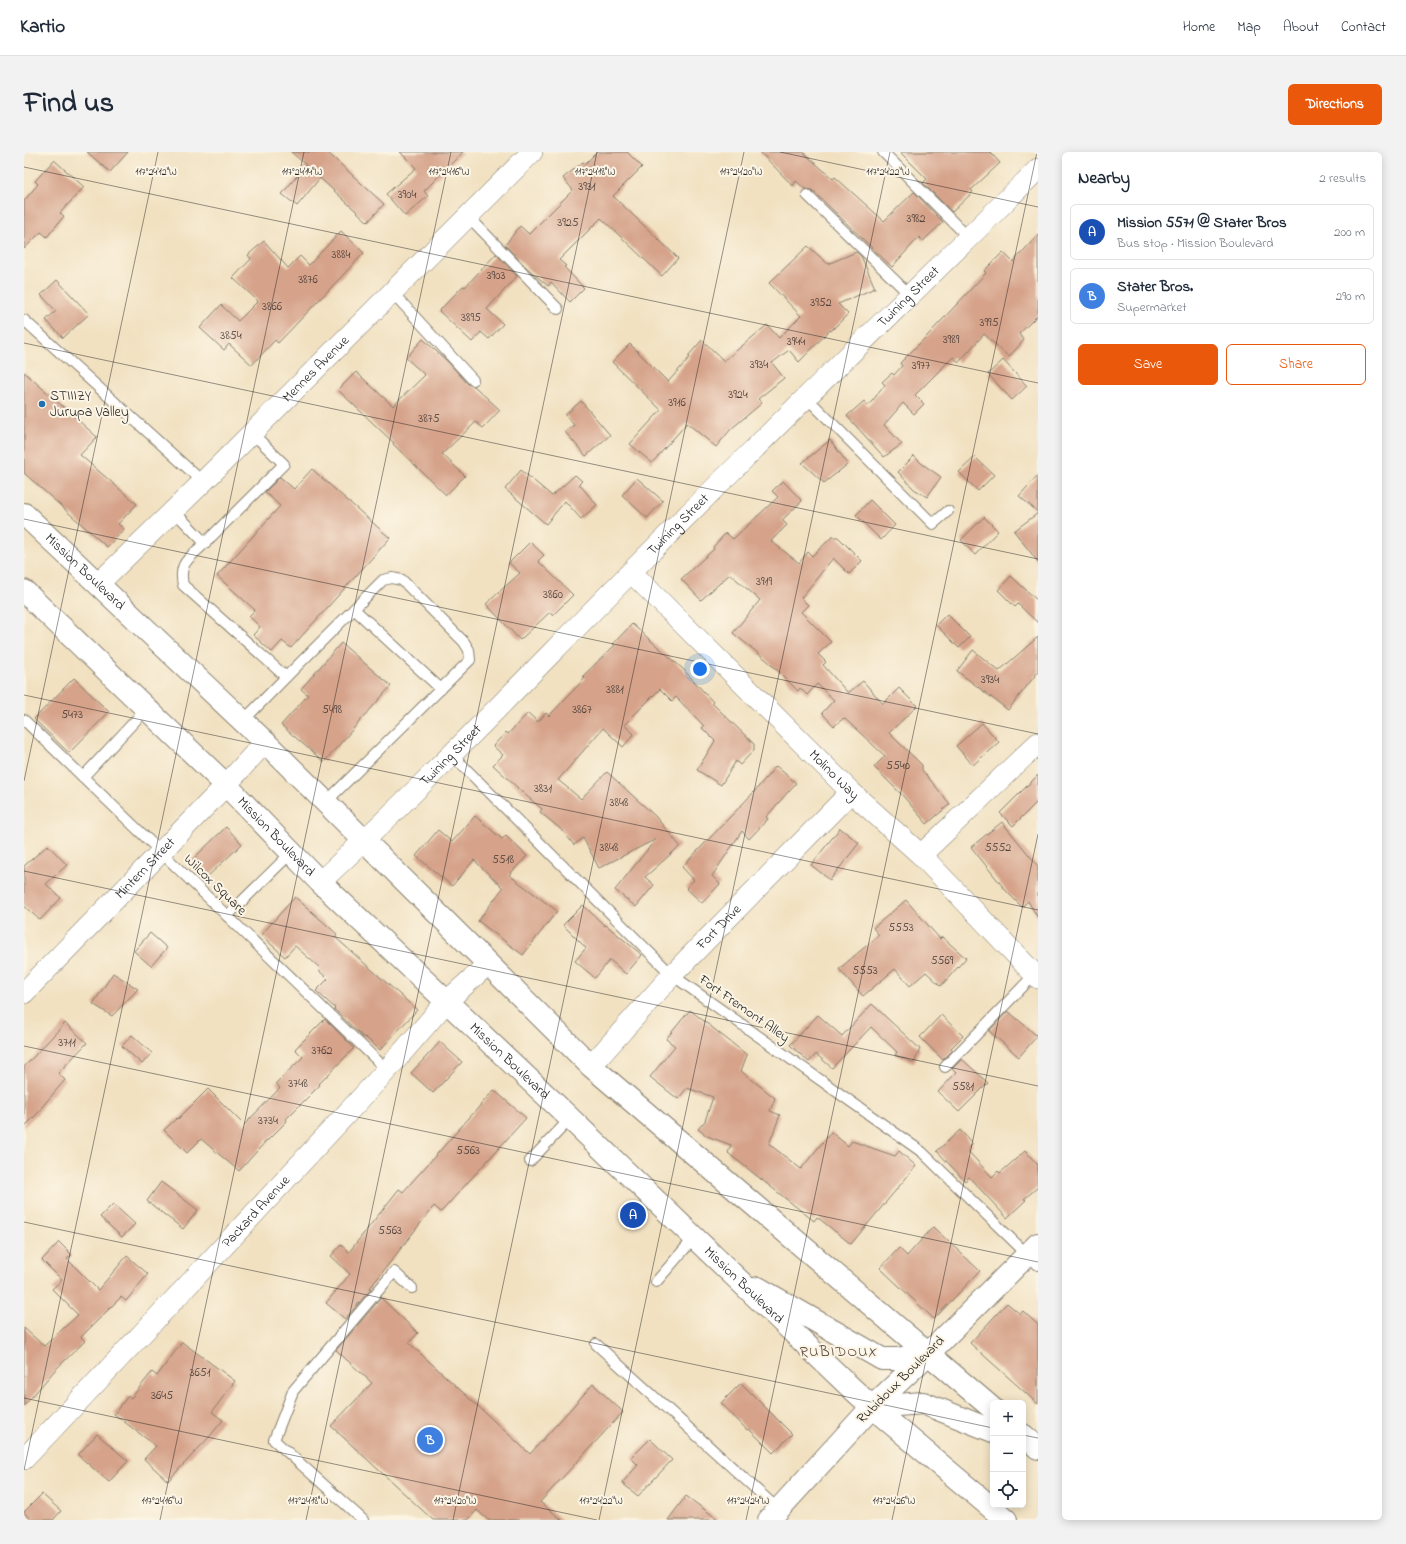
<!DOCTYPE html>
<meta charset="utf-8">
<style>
body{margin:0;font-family:"Indie Flower",sans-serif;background:#f2f2f3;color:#1f2937}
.controls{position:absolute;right:12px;bottom:12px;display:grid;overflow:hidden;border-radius:6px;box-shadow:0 2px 10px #0003}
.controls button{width:36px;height:36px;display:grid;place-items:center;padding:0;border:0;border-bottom:1px solid #e0e1e3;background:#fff;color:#1f2937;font:20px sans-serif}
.you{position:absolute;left:676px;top:517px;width:14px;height:14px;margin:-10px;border:3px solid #fff;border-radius:50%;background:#1a73e8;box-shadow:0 0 0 6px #1a73e833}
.badge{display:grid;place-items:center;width:26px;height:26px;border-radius:50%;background:#ea580c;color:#fff;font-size:13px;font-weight:700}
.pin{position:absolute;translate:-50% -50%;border:2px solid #fff;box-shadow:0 1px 4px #0006}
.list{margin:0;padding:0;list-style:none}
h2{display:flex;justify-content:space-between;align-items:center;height:52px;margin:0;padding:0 16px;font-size:17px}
h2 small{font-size:13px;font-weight:400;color:#747a83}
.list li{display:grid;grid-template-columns:26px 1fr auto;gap:12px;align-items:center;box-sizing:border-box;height:56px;margin:0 8px 8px;padding:0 8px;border:1px solid #e0e1e3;border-radius:6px}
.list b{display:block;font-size:15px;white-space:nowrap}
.list p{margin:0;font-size:13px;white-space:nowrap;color:#747a83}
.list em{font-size:13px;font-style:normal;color:#747a83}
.actions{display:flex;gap:8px;padding:12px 16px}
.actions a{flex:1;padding:9px 0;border:1px solid #ea580c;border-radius:6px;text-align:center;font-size:14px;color:#ea580c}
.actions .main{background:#ea580c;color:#fff}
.icon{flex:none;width:22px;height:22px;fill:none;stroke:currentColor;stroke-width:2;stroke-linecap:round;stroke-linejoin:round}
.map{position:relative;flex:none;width:1014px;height:1368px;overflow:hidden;border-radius:6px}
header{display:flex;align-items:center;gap:24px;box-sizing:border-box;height:56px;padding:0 20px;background:#fff;border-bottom:1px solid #e0e1e3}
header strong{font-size:19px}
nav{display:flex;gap:22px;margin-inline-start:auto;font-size:14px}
.intro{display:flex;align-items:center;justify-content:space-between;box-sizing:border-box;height:96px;padding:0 24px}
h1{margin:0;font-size:28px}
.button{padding:10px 18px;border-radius:6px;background:#ea580c;color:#fff;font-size:14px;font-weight:700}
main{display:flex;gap:24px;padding:0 24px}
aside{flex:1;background:#fff;border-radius:6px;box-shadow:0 2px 10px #0003}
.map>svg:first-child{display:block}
.building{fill:#d6a38a}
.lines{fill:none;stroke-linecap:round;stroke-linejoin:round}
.service-casing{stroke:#867e6e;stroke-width:12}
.minor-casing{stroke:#867e6e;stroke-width:22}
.tertiary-casing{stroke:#867e6e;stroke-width:24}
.secondary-casing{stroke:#867e6e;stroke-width:24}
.primary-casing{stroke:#867e6e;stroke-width:24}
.service{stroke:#fff;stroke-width:10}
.minor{stroke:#fff;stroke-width:21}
.tertiary{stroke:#fff;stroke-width:22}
.secondary{stroke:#fff;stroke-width:22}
.primary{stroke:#fff;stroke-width:22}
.ticks{fill:none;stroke:#1c1c1c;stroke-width:1;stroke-opacity:0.45}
.poi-dot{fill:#1f6fb2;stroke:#fcf5e5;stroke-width:1.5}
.labels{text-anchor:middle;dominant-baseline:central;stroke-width:4;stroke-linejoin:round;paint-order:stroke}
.number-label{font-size:12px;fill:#4a3e38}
.street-label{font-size:14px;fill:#1c1c1c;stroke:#fcf5e5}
.poi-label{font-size:14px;fill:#1c1c1c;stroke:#fcf5e5;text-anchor:start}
.neighbourhood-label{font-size:15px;letter-spacing:1px;fill:#5d4b42;stroke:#fcf5e5}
.ticks-label{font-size:10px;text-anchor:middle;fill:#1c1c1c;stroke:#fcf5e5;stroke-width:4;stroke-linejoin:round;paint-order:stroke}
</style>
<header>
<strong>Kartio</strong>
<nav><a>Home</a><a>Map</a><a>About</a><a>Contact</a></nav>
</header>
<div class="intro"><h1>Find us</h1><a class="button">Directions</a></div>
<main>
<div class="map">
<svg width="1014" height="1368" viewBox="0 0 1014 1368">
<rect width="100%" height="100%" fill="#fcf5e5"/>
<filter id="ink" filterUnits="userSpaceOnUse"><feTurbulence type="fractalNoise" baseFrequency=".025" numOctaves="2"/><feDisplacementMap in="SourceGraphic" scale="8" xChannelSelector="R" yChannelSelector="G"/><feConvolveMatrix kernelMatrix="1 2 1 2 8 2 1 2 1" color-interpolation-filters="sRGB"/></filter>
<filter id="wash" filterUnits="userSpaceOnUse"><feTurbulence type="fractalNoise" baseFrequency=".012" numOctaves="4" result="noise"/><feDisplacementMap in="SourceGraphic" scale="16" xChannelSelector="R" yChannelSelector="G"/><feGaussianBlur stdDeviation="0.9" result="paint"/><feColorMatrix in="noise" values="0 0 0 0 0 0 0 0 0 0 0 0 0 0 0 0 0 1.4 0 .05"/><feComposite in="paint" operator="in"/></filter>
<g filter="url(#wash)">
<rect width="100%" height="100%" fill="#f1e1c1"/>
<g id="blocks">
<g class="building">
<polygon points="63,0 104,0 86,20"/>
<polygon points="267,0 303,0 360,52 344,70 296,26 273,54 258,42 282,13"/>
<polygon points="376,0 439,0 400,39 404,44 381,64 362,42 392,16"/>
<polygon points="573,0 603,0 618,15 589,44 654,106 638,124 577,66 535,108 542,114 540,115 560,136 546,150 527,130 524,134 502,115 481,93 496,74 505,82 549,38 539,26 559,10 561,12"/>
<polygon points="736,0 779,0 809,27 811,25 860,69 890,40 919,70 899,89 895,85 868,115 788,38 781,37 772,29 769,34"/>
<polygon points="876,0 966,0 976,11 947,38 949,40 928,60 899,31 903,27"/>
<polygon points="30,8 60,35 36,61 40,64 23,85 17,80 0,97 0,49 14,32 11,29"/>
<polygon points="317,79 340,101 254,191 251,188 228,213 205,192 200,198 176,176 197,153 214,169 234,149 209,126 227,107 224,103 240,89 264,116 276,104 285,113"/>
<polygon points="1014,83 1014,163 995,182 1000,188 985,205 960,182 935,210 929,205 891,243 900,252 890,262 879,251 860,273 878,292 860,305 823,264 840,249 844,254 861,233 858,230 868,221 870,223 878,214 876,211 904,183 962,121 960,119 979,100 989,110"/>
<polygon points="784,94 804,112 832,100 837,104 851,136 814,152 824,162 807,179 806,178 775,210 765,198 748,211 760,226 734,247 738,251 707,277 692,295 663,271 628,311 606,292 637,258 588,210 606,192 644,230 666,205 664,204 678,188 700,209 743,173 755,186 777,164 745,131"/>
<polygon points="472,102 493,124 463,157 479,172 465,187 457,180 448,190 415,159 439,134 441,135"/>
<polygon points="33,128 65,162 39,186 22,168 32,159 17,143"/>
<polygon points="399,187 424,210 444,232 450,234 476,258 459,276 452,270 418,302 441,324 422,343 369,292 370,291 314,238 332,220 369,254 401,223 382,206"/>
<polygon points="979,208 1003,234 988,248 964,222"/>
<polygon points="0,220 73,285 56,303 113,352 94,372 100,377 83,395 0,321"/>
<polygon points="557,249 586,283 562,304 541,280 550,273 541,263"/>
<polygon points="806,288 824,312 800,331 778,311"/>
<polygon points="890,304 897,311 917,325 903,345 890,337 874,320"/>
<polygon points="951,305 970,323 954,339 935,320"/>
<polygon points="288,317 366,386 267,496 258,489 248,500 229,483 236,475 225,464 231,458 193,424 256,354 241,340 256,325 270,337"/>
<polygon points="497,318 528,344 551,323 558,329 555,332 573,353 557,367 541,349 522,372 481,337"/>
<polygon points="1014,323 1014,360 995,344"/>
<polygon points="613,326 639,349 623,366 598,343"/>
<polygon points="759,329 778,349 758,368 763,373 747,389 775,411 784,400 788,404 808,385 814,385 838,409 825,422 809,406 777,446 784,453 777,460 807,490 794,502 802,510 799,513 824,541 839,529 859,552 875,536 893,554 865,581 898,613 898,618 926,652 903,672 879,644 850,615 861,604 820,566 810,574 798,561 810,548 793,532 783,543 776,536 774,539 745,510 709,481 736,448 706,422 677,448 657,427 690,397 689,395 702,381 709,387 754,345 748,339"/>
<polygon points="846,348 871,373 857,388 832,363"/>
<polygon points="1014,361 1014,410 990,379"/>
<polygon points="960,365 974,379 951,403 937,388"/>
<polygon points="506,390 520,403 514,409 549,443 529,463 526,460 496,488 462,452 496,421 485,411"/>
<polygon points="987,424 1014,449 1014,471 994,452 991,455 974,438"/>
<polygon points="923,462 946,485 935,496 912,473"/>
<polygon points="608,472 659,517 689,550 688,551 730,592 730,598 716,613 712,609 697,633 673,618 691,589 678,576 680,574 652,545 648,549 636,537 600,573 610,582 599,595 579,576 534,628 557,647 583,620 631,664 656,694 621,725 630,733 612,755 591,738 632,687 575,716 559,686 550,693 539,679 516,660 518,657 493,636 494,636 469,613 479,603 469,594 482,580 484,582 504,561 514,570 522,561 525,564 561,526 559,524 591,493 589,492"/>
<polygon points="1014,485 1014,520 984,558 933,519 949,498 975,519"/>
<polygon points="317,491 367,534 300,610 257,573 284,543 277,537"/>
<polygon points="50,526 85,560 45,601 10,567"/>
<polygon points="958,571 975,590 949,613 932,594"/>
<polygon points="752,614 772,631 742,665 744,667 725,687 718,679 688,724 696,732 678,751 662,736 670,728 658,715 730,640"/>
<polygon points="1014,623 1014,649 989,674 976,661"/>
<polygon points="451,664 478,687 482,684 503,704 485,723 533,759 499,803 454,769 479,736 450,708 428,734 392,704 414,678 428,690"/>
<polygon points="978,670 1014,714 1014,766 1004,749 998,755 984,741 947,695"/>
<polygon points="202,675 218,692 182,726 166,710"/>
<polygon points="816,676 835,691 806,728 787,713"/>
<polygon points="24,693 43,713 22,732 37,746 16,768 0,754 0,714"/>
<polygon points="271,745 313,782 311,785 393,858 356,898 341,885 340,886 310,857 311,856 292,839 304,827 294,818 296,816 271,794 261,805 237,783"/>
<polygon points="882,748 916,787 918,785 942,806 917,834 902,820 886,834 871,817 839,844 815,817 855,783 849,776"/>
<polygon points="559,753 581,774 582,773 618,803 602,822 586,808 571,826 551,809 562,796 539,773"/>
<polygon points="126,781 143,796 127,814 110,799"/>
<polygon points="89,821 114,837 88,864 69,852"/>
<polygon points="848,852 896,897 890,911 871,903 873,900 847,875 808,916 792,902 785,910 766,893 794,863 818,884"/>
<polygon points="666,858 723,903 717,919 751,946 746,959 756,963 745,992 777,1017 807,980 824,994 828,989 871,1004 875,999 892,1014 827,1092 793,1065 790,1069 704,1001 707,993 683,984 674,977 681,969 689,945 663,936 654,947 626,925 651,894 642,887"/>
<polygon points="984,859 1013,884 995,905 965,879"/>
<polygon points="917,863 939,884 927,896 929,898 919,908 896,885"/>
<polygon points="301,867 330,896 295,932 296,933 262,967 263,969 244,988 243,988 215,1019 177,987 163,1001 140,978 153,966 154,967 184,937 220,973 256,936 252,931 279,905 271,897"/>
<polygon points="41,871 63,891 34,921 41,928 17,956 18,957 0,975 0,915"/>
<polygon points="108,883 128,901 118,912 98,894"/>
<polygon points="416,890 438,910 409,941 387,921"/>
<polygon points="938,907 964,931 935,960 914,940 932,921 928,917"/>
<polygon points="470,938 502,966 417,1060 410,1054 346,1136 347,1137 321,1167 302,1151 326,1122 307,1104 317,1093 325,1100 375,1037 379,1040"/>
<polygon points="936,978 949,992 943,998 968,1025 974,1019 976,1021 1001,999 1014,1013 1014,1035 1000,1047 1002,1048 983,1066 945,1025 941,1029 913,999"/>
<polygon points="137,1030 174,1058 159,1077 123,1049"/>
<polygon points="89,1052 111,1072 98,1085 76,1065"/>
<polygon points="909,1075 956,1119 910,1167 856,1116 875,1096 883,1104"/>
<polygon points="35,1090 48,1103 43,1107 74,1138 103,1104 124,1122 102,1149 97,1145 57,1185 61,1189 31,1218 0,1254 0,1176 20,1194 54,1163 28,1137 38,1128 18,1108"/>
<polygon points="357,1146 394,1181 385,1191 506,1302 569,1232 599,1260 516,1350 538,1368 464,1368 453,1358 444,1368 409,1368 307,1274 348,1231 312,1198"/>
<polygon points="983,1151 996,1162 999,1159 1014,1173 1014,1252 946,1191"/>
<polygon points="158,1190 211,1229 188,1260 199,1268 187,1283 144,1329 120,1307 132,1294 90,1262 104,1244 107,1246 128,1220 133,1224"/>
<polygon points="717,1231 768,1282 749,1301 725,1277 723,1278 697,1251"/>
<polygon points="73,1282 104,1309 85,1330 54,1303"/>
<polygon points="626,1287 648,1308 614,1344 598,1331 614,1313 607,1306"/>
<polygon points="18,1342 37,1359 29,1368 7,1368 0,1360"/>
<polygon points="662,1344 695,1368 644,1368"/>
</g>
</g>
</g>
<g filter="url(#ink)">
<use href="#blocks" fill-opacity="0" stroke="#867e6e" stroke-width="1"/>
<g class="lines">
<g class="service-casing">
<g id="service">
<polyline points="859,0 945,86"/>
<polyline points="783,43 886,143"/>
<polyline points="444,64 534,157"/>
<polyline points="368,140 449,228"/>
<polyline points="0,168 179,330"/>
<polyline points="783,246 909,372 924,359"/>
<path d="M149,358l32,33c-15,15 -27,19 -22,42l103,92 97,-97 9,-2 10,2 62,62 5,8 1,10 -144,142"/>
<polyline points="181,391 260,312 228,281"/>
<polyline points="330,457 417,537"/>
<polyline points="0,568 363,918"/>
<polyline points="219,569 262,525"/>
<polyline points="428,603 648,823 898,1000 1014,1113"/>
<polyline points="59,625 123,556"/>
<polyline points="203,764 268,700"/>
<polyline points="921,915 1011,822"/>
<polyline points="506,1009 547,966"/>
<polyline points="632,1130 670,1086"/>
<polyline points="572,1192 755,1358"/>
<polyline points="339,1368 250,1288 269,1239 370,1120 388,1136"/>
</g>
</g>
<g class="minor-casing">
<g id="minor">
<path id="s1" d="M607,420l220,220 70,63 117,123"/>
<path id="s2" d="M74,432l105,-102 329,-330"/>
<polyline points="897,703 1014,591"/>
<path id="s3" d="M296,730c107,-99 207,-205 310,-309 134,-136 272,-269 408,-404"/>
<path id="s4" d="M0,841l202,-208 39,-43"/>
<path id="s5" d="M567,914l81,-91 179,-183"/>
<path id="s6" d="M0,1307l164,-174 199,-215 59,-68 42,-38"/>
</g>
</g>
<g class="tertiary-casing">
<polyline id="tertiary" points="905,1201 1014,1092"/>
</g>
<g class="secondary-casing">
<polyline id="secondary" points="745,1368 848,1255 905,1201"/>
</g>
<g class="primary-casing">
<g id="primary">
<path id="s7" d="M0,362l241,228 326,324 402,343"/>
<path id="s8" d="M0,439l202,194 94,97 233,220 293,281 26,24 134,113"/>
<polyline points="734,1136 858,1207 873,1207 905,1201"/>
<polyline points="848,1255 899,1251 969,1279"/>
<polyline points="999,1283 1014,1296"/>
</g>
</g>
<use href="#service" class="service"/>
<use href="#minor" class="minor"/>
<use href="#tertiary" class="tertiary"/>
<use href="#secondary" class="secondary"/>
<use href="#primary" class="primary"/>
</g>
</g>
<path class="ticks" d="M756,0l258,55M0,15l1014,216M0,191l1014,216M0,367l1014,215M0,543l1014,215M0,629l134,-629M0,719l1014,215M0,894l1014,216M0,1070l969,206M0,1246l573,122M999,1283l15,3M0,1318l280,-1318M136,1368l291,-1368M282,1368l291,-1368M429,1368l291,-1368M575,1368l291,-1368M722,1368l291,-1368M868,1368l146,-686"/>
<circle class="poi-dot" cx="18" cy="252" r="4"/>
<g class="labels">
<g class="number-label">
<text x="563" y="35">3931</text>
<text x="383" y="43">3904</text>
<text x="892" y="67">3982</text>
<text x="544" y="71">3925</text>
<text x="317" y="103">3884</text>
<text x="472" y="124">3903</text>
<text x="284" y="128">3876</text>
<text x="797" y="151">3952</text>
<text x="248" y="155">3866</text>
<text x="447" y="166">3895</text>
<text x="965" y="171">3995</text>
<text x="207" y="184">3854</text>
<text x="927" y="188">3989</text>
<text x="772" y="190">3944</text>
<text x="735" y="213">3934</text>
<text x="897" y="214">3977</text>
<text x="714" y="243">3924</text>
<text x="653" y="251">3916</text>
<text x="405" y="267">3875</text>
<text x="740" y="430">3919</text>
<text x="529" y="443">3860</text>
<text x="966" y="528">3934</text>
<text x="591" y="538">3881</text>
<text x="308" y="558">5498</text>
<text x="558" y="558">3867</text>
<text x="48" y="563">5473</text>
<text x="874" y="614">5540</text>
<text x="519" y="637">3831</text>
<text x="595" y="651">3848</text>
<text x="585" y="696">3848</text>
<text x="974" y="696">5552</text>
<text x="479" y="708">5518</text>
<text x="877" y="776">5553</text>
<text x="918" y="809">5569</text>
<text x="841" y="819">5553</text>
<text x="43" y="891">3711</text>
<text x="298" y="899">3762</text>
<text x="274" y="932">3748</text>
<text x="939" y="935">5581</text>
<text x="244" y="969">3734</text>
<text x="444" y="999">5563</text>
<text x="366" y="1079">5563</text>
<text x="176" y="1221">3651</text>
<text x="138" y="1244">3645</text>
</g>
<g class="street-label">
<text stroke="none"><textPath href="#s3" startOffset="830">Twining Street</textPath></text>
<text stroke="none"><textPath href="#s2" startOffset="306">Mennes Avenue</textPath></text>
<text stroke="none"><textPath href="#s3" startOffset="506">Twining Street</textPath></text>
<text stroke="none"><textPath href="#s7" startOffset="84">Mission Boulevard</textPath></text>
<text stroke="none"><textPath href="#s3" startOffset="182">Twining Street</textPath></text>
<text stroke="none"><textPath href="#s1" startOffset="287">Molino Way</textPath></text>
<text stroke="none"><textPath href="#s8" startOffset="352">Mission Boulevard</textPath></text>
<text stroke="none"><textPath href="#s4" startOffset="174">Mintern Street</textPath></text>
<text transform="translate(191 733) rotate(44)">Wilcox Square</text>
<text stroke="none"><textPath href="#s5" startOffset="189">Fort Drive</textPath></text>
<text transform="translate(720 857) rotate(35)">Fort Fremont Alley</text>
<text stroke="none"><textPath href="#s8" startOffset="676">Mission Boulevard</textPath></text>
<text stroke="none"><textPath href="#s6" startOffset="339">Packard Avenue</textPath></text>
<text stroke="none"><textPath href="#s8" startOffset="1000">Mission Boulevard</textPath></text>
<text transform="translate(877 1228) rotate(-45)">Rubidoux Boulevard</text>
</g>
<g class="poi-label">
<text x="26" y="244">STIIIZY<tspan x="26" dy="16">Jurupa Valley</tspan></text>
</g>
<g class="neighbourhood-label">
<text x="815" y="1200">RUBIDOUX</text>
</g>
</g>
<g class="ticks-label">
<text x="132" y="23">117°24'12"W</text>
<text x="278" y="23">117°24'14"W</text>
<text x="425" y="23">117°24'16"W</text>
<text x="571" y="23">117°24'18"W</text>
<text x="717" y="23">117°24'20"W</text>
<text x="864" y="23">117°24'22"W</text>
<text x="138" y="1352">117°24'16"W</text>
<text x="284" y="1352">117°24'18"W</text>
<text x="431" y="1352">117°24'20"W</text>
<text x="577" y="1352">117°24'22"W</text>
<text x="724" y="1352">117°24'24"W</text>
<text x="870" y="1352">117°24'26"W</text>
</g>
</svg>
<div class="controls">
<button>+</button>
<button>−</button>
<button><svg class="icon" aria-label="locate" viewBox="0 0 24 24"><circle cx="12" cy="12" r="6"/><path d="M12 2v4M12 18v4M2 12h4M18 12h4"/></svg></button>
</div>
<div class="you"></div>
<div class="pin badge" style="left:609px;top:1063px;background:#1a4fb4">A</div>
<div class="pin badge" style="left:406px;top:1288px;background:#3f7fe0">B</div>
</div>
<aside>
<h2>Nearby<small>2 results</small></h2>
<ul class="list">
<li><span class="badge" style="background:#1a4fb4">A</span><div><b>Mission 5571 @ Stater Bros</b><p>Bus stop · Mission Boulevard</p></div><em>200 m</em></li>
<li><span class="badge" style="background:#3f7fe0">B</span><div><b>Stater Bros.</b><p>Supermarket</p></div><em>290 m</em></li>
</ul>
<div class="actions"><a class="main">Save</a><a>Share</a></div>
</aside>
</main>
